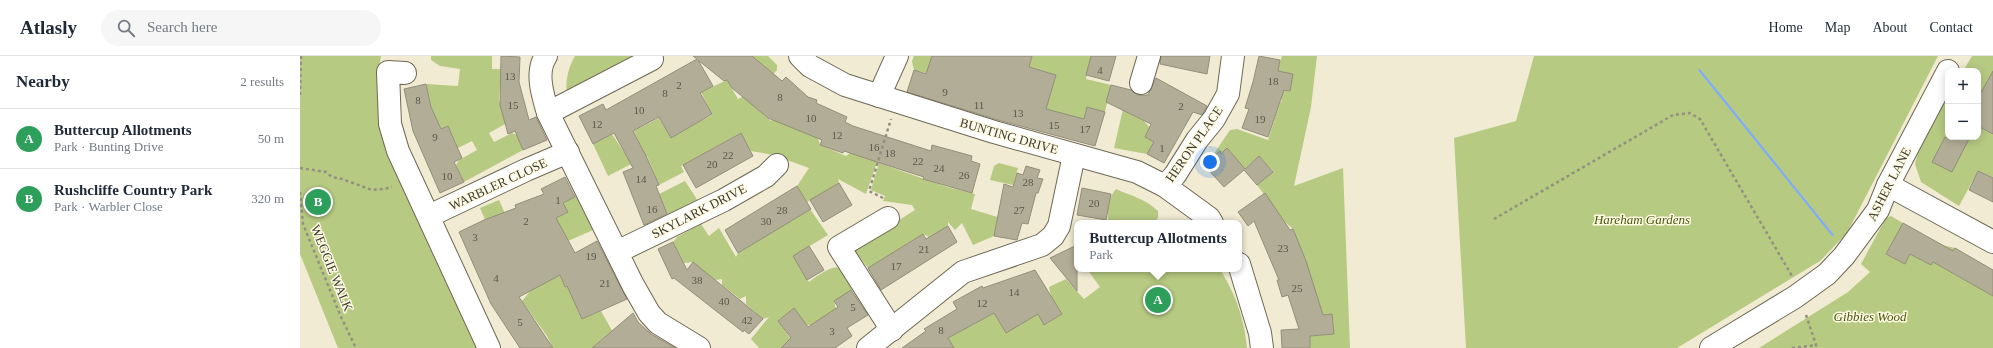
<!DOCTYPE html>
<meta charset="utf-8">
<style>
body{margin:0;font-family:Georgia,serif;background:#f6f6f7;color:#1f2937}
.controls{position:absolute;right:12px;top:12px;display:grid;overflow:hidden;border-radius:8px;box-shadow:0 2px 10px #0003}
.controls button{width:36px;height:36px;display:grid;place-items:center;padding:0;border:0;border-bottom:1px solid #e0e1e3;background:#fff;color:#1f2937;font:20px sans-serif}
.you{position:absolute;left:910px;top:106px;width:14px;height:14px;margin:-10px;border:3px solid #fff;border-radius:50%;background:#1a73e8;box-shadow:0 0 0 6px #1a73e833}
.badge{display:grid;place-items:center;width:26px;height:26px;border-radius:50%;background:#1a73e8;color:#fff;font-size:13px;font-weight:700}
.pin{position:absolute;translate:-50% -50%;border:2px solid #fff;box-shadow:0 1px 4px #0006}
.popup{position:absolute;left:774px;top:164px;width:168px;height:52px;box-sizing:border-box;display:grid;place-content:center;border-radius:8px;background:#fff;filter:drop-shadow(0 1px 3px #0005);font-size:13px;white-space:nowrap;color:#747a83}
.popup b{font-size:15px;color:#1f2937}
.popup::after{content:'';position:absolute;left:50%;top:100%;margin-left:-8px;border:8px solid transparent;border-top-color:#fff}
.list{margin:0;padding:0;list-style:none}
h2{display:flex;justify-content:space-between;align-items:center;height:52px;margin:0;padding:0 16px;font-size:17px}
h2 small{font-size:13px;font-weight:400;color:#747a83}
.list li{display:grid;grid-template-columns:26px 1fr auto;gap:12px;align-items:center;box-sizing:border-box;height:60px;padding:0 16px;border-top:1px solid #e0e1e3}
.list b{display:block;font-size:15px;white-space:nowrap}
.list p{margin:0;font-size:13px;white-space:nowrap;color:#747a83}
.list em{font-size:13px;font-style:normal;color:#747a83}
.icon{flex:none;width:22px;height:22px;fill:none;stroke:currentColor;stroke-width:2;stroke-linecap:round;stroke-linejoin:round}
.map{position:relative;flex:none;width:1693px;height:292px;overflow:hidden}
header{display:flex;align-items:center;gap:24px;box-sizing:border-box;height:56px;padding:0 20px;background:#fff;border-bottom:1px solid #e0e1e3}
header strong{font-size:19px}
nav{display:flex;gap:22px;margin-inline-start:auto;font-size:14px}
.search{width:280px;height:36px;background:#f6f6f7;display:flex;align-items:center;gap:10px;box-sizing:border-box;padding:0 14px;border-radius:22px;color:#747a83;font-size:15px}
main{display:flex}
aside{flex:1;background:#fff}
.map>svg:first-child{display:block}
.green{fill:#b6ca82}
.water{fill:#7eabfc}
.building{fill:#b2ad96;stroke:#938e79}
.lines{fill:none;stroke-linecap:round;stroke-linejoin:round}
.minor-casing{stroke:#6d6854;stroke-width:24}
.path{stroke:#949080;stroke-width:2.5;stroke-dasharray:3 3;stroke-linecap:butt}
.minor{stroke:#fff;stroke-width:22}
.labels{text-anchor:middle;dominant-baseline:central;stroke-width:3;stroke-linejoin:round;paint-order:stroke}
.number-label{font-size:11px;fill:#5b584c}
.street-label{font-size:13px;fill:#3e3c33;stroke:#fef9e1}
.park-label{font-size:13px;font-style:italic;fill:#485710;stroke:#fef9e1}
</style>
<header>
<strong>Atlasly</strong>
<div class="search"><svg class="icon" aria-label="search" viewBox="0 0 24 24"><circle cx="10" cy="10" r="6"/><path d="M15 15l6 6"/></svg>Search here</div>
<nav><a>Home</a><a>Map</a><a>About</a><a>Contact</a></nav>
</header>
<main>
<aside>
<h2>Nearby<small>2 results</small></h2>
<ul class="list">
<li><span class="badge" style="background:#2e9e5b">A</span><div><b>Buttercup Allotments</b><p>Park · Bunting Drive</p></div><em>50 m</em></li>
<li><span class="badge" style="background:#2e9e5b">B</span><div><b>Rushcliffe Country Park</b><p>Park · Warbler Close</p></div><em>320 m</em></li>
</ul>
</aside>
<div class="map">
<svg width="1693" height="292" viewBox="0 0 1693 292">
<rect width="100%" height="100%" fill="#f1ebd4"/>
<g class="green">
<path d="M0,0h81c-6,31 0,66 5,97l93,195h-141l-38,-94z"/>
<polygon points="131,0 192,0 192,13 201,13 199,44 207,67 189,77 194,86 212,77 217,79 223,94 164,126 156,109 159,104 177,94 172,85 154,94 156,87 148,70 141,73 132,54 126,28 158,30 160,13 140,10 131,4"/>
<path d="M275,0h60l-68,39c-2,-14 1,-27 8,-39z"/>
<polygon points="453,0 468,0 477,9 477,14 456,37 457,53 471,65 483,50 518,82 520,89 546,100 550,97 577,106 566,138 538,123 539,127 507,146 497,130 509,112 473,99 451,95 440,77 381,110 384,116 359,129 347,100 308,120 293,88 312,78 329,104 344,96 334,75 359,62 371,82 380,77 391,40 403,64 412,59 401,36 427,24 438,43 454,35 444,5"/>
<polygon points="614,0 706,0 730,8 732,0 791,0 786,23 811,29 805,56 787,51 784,63 745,53 756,19 739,14 733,33 629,18 614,14 612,5"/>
<path d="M982,0h35l-6,51 -17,79 49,-18 7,180h-40v-12l24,-2 -2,-20 -20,2 -7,-55 -12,-32 -8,-7 -28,-37 16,-14 -14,-15 -15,13 -17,-21 -6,6 -1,-2 -11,9 21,-31 7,-1 31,11 12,-37 2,-2c-7,-12 -6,-31 0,-45z"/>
<polygon points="1234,0 1638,0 1547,177 1520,205 1377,292 1166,292 1154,82 1216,65"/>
<polygon points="1672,0 1693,0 1693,29 1678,42 1678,15 1663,15"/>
<polygon points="834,40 826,56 844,65 850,72 845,81 854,86 847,98 814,92 823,53"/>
<polygon points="1648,40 1648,75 1633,106 1652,115 1670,81 1678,81 1678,70 1693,78 1693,122 1678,115 1659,150 1621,126 1615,108 1620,88"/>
<polygon points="579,107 647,131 675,138 671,153 704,163 697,165 694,180 673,189 662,167 655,174 648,166 648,170 629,181 623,178 568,212 553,193 615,154 612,149 583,145 585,140 571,134"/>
<polygon points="699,107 718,112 713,129 690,124 694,110"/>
<polygon points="385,125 398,145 368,160 359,138"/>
<path d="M816,133c15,7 30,10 42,22v7l-5,5h-29l-16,-3c-1,-10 1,-24 8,-31z"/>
<polygon points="276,140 293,174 268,185 256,162 268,156 263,147"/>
<polygon points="199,144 211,171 192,180 180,152"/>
<path d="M510,153l18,26 -35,21 16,26c6,-4 24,-19 32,-13 5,4 9,14 12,20l-19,12 3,12 -26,12h-5l-12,-17 -16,13 18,26 -9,1 -3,-3 -3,3h-22l-8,-9 18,-22 -6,2 -17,-15v-8l-6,3 -18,-14v-6l-7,1 -22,-18 -9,1 -11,-21 4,-5 24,-13 8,12 10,-8 17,29 2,-4z"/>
<polygon points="1591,160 1603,167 1586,198 1605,208 1610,198 1631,209 1642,189 1655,192 1643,212 1693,240 1693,292 1459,292 1548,236 1570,216 1561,208 1586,162"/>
<polygon points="206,197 279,212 260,220 265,231 284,222 277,253 282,263 301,255 314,278 308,278 295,289 297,292 253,292 247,280 222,245 231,234"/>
<path d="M787,213h133c16,27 24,48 27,79h-297l-2,-10 46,-25 12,20 10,-6 -11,-17 29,-3 11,18 17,-11 -11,-17 -2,-10 17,-8 18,20 16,-12z"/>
</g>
<polygon class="water" points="1400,13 1534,179 1532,180 1398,14"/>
<g class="building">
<polygon points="201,0 220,1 219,26 229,64 236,61 247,84 223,94 215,75 208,78 200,49"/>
<polygon points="393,0 452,0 482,25 486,21 508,41 517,44 516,47 547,61 545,66 553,70 631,95 632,89 672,100 671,105 680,108 672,137 623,123 624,121 580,107 544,95 543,97 520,89 522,84 468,62 432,32 427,24 424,25 398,4 413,30 400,37 412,58 371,82 359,61 333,75 346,100 359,129 356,130 367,158 344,169 323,116 333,112 314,77 293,88 279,60 303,48 306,54 397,3"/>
<polygon points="632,0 732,0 729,11 756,19 746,53 784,63 787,51 805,56 795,90 698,64 607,36 614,14 626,18"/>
<polygon points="791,0 816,0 809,25 786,19"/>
<polygon points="861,0 910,0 907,18 860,8"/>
<polygon points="959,0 980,4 978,15 993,18 990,35 984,34 968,81 942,72 949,53 945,52 953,26"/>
<polygon points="1693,15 1693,78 1678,70 1678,42"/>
<polygon points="856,22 907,50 902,59 893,56 864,107 847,98 854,86 845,81 851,68 806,46 811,29 831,34 838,39 848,39"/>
<polygon points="126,28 131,51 141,73 148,70 162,102 154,106 164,126 140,137 113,75 104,33"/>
<polygon points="441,77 453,100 396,132 383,109"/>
<polygon points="1645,81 1670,81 1652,116 1632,106"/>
<polygon points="927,92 945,113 959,100 973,116 957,129 944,114 924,131 904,109 920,95 921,98"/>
<polygon points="726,110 740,114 737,122 743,123 738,137 736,137 728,168 722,167 717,184 694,180 704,128 713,131 717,117 723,119"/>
<polygon points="1678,115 1693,122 1693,146 1669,134"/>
<polygon points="265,121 275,141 263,147 268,156 256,162 275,197 297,185 327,243 282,263 267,230 265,231 260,219 219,241 253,292 220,292 191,248 159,176 184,164 216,152 215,149 244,138 241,133"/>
<polygon points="539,127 552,149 523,166 510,144"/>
<polygon points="497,130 511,153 438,197 425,174"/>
<polygon points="782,132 811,138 806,164 777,159"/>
<polygon points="965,137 990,174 993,173 1006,205 1023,259 1032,258 1034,278 1010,280 1010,292 982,292 981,274 999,273 988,239 982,241 977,224 979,224 954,165 948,170 938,156"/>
<polygon points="1603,167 1653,195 1655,192 1693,214 1693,240 1633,206 1631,209 1610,198 1605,208 1586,198"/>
<polygon points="648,170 657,186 581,234 568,212 623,178 626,183"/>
<polygon points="373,186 387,214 393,206 463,263 449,278 444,274 443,276 374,222 372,223 358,193"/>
<polygon points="777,189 777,235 750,202"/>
<polygon points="509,190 524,214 507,224 493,200"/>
<polygon points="735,214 762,258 744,269 738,258 706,277 694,257 648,282 654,292 602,292 626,275 624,273 657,253 653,246 682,230 683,232"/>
<polygon points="551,234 568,259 547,272 552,280 535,292 481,292 491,282 478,265 494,252 508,271 538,251 534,245"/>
<polygon points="333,257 338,266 351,278 375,292 292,292"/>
</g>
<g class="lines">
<g class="minor-casing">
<g id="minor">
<path d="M246,0c-11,16 -3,40 2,57l85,172 16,28 9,10 41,25"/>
<polyline points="500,0 510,10 545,29 694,76 837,116 865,130 909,162 912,167"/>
<polyline points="105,17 88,16 90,68 98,95 189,292"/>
<polyline points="841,27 849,0"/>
<polyline points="579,40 597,0"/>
<polyline points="248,57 352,3"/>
<polyline points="1588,129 1693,186"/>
<polyline points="865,130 875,119 897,84 914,63 928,38 933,0"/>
<polyline points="129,160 226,114 268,96"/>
<polyline points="588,162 539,191 592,274"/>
<polyline points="317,196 424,144 466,120 477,109"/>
<polyline points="939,208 960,277 962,292"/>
<polyline points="568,292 663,216 742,189 753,180 759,170 774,99"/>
<polyline points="1411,292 1495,241 1527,218 1544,200 1578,154 1588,129 1648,15"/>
</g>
</g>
<g class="path">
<polyline points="0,39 1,0"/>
<polyline points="0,112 26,116 32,121 42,123 72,134 84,133 92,131"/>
<polyline points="0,136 3,168 41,261 56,292"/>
<polyline points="583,142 569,135 591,63"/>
<polyline points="1194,163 1373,59 1390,57 1400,63 1492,220"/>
<polyline points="1506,259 1517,292"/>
<polyline points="1492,292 1516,289"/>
</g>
<use href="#minor" class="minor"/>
</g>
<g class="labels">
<g class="number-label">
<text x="800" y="14">4</text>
<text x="210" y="20">13</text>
<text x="973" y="25">18</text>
<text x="379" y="29">2</text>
<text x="645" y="36">9</text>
<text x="365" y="37">8</text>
<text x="480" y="41">8</text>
<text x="118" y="44">8</text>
<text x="213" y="49">15</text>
<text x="679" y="49">11</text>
<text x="881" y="50">2</text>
<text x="339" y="54">10</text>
<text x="718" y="57">13</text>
<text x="511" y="62">10</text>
<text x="960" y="63">19</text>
<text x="297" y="68">12</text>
<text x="754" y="69">15</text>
<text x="785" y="73">17</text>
<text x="537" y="79">12</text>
<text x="135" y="81">9</text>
<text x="574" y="91">16</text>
<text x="862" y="92">1</text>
<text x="590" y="97">18</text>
<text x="428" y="99">22</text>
<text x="618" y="105">22</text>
<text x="412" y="108">20</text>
<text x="639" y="112">24</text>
<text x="664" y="119">26</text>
<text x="147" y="120">10</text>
<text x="341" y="123">14</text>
<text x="728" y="126">28</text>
<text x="258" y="144">1</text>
<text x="794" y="147">20</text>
<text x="352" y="153">16</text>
<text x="482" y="154">28</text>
<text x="719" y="154">27</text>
<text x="226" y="165">2</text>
<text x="466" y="165">30</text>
<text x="175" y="181">3</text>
<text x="983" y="192">23</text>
<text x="624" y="193">21</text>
<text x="291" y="200">19</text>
<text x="596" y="210">17</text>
<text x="196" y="222">4</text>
<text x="397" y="224">38</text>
<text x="305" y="227">21</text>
<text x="997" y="232">25</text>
<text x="714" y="236">14</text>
<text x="424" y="245">40</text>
<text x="682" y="247">12</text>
<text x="553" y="251">5</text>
<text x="447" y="264">42</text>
<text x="220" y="266">5</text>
<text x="641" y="274">8</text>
<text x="532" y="275">3</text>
</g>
<g class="street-label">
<text transform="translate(709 80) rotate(16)">BUNTING DRIVE</text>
<text transform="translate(894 88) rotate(-55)">HERON PLACE</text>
<text transform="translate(198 128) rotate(-25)">WARBLER CLOSE</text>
<text transform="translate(1589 128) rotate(-63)">ASHER LANE</text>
<text transform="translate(399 155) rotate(-27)">SKYLARK DRIVE</text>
<text transform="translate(32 212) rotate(68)">WEGGIE WALK</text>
</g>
<g class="park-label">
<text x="1342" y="163">Hareham Gardens</text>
<text x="1570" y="260">Gibbies Wood</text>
</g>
</g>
</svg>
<div class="controls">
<button>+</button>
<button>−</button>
</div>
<div class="you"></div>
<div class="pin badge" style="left:858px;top:244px;background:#2e9e5b">A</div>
<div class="popup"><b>Buttercup Allotments</b>Park</div>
<div class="pin badge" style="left:18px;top:146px;background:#2e9e5b">B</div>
</div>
</main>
